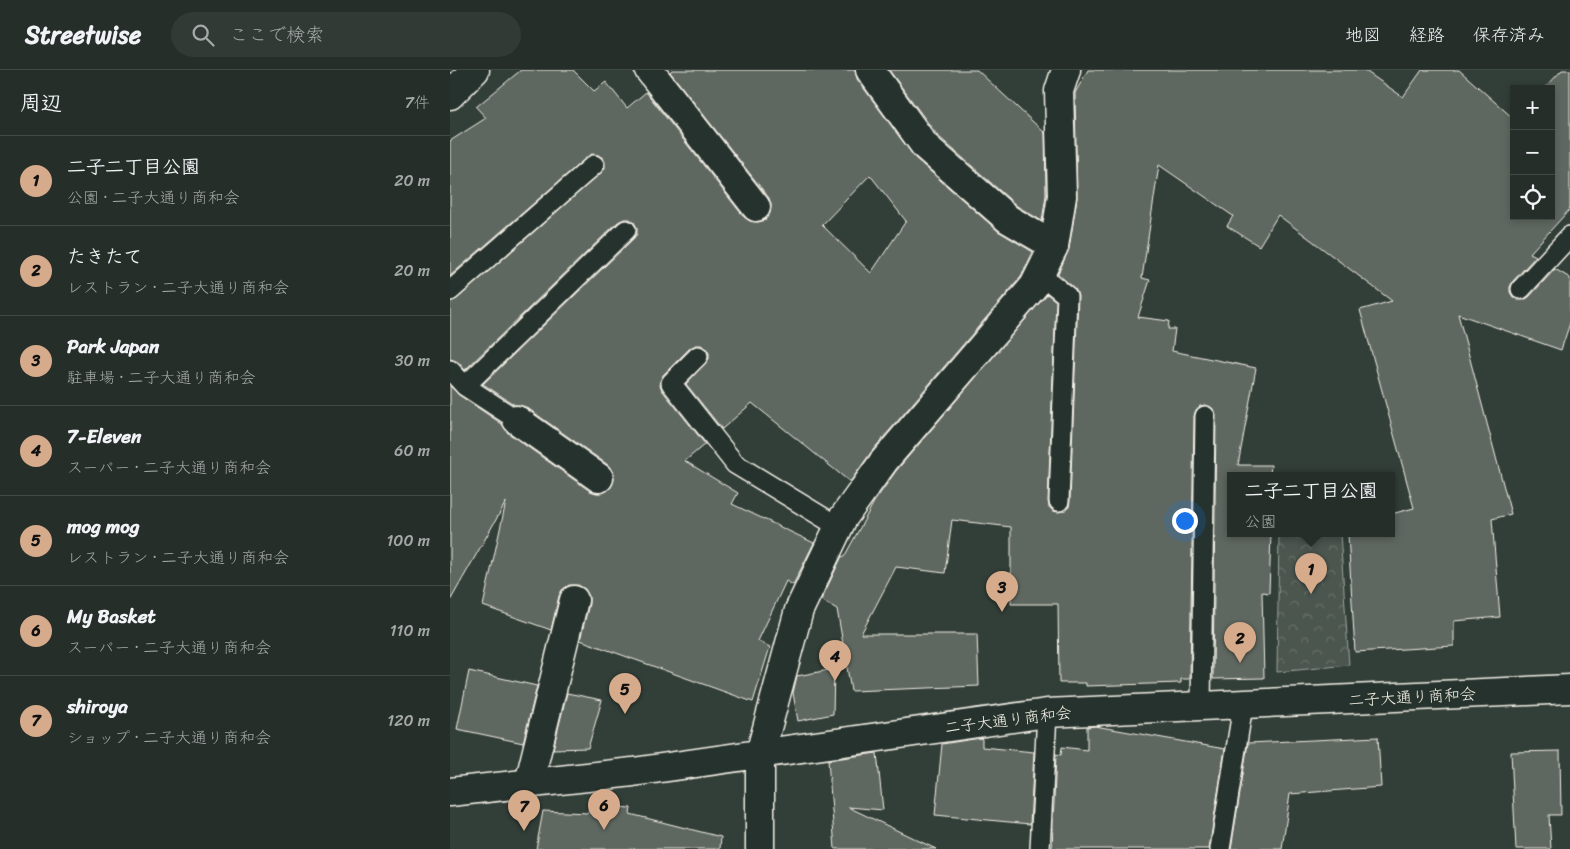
<!DOCTYPE html>
<html lang="ja">
<meta charset="utf-8">
<style>
body{margin:0;font-family:Sriracha,"Klee One",sans-serif;background:#323a36;color:#f1f3f6}
.controls{position:absolute;right:15px;top:15px;display:grid;overflow:hidden;border-radius:0px;box-shadow:0 2px 8px #0003}
.controls button{width:45px;height:45px;display:grid;place-items:center;padding:0;border:0;border-bottom:1px solid #424a47;background:#262e2a;color:#f1f3f6;font:25px sans-serif}
.you{position:absolute;left:734px;top:450px;width:18px;height:18px;margin:-12px;border:4px solid #fff;border-radius:50%;background:#1a73e8;box-shadow:0 0 0 8px #1a73e833}
.badge{display:grid;place-items:center;width:32px;height:32px;border-radius:50%;background:#d6ab8b;color:#111;font-size:16px;font-weight:700}
.pin{position:absolute;translate:-50% -41px;filter:drop-shadow(0 1px 2px #0008)}
.pin::after{content:'';position:absolute;top:26px;width:18px;height:15px;background:inherit;clip-path:polygon(0 0,100% 0,50% 100%)}
.popup{position:absolute;left:777px;top:402px;width:168px;height:65px;box-sizing:border-box;display:grid;place-content:center;border-radius:0px;background:#262e2a;filter:drop-shadow(0 1px 4px #0005);font-size:16px;white-space:nowrap;color:#a4a8a8}
.popup b{font-size:19px;color:#f1f3f6}
.popup::after{content:'';position:absolute;left:50%;top:100%;margin-left:-10px;border:10px solid transparent;border-top-color:#262e2a}
.list{margin:0;padding:0;list-style:none}
h2{display:flex;justify-content:space-between;align-items:center;height:65px;margin:0;padding:0 20px;font-size:21px}
h2 small{font-size:16px;font-weight:400;color:#a4a8a8}
.list li{display:grid;grid-template-columns:32px 1fr auto;gap:15px;align-items:center;box-sizing:border-box;height:90px;padding:0 20px;border-top:1px solid #424a47}
.list b{display:block;font-size:19px;white-space:nowrap}
.list p{margin:0;font-size:16px;white-space:nowrap;color:#a4a8a8}
.list em{font-size:16px;font-style:normal;color:#a4a8a8}
.icon{flex:none;width:28px;height:28px;fill:none;stroke:currentColor;stroke-width:2;stroke-linecap:round;stroke-linejoin:round}
.map{position:relative;flex:none;width:1120px;height:779px;overflow:hidden}
header{display:flex;align-items:center;gap:30px;box-sizing:border-box;height:70px;padding:0 25px;background:#262e2a;border-bottom:1px solid #424a47}
header strong{font-size:24px}
nav{display:flex;gap:28px;margin-inline-start:auto;font-size:18px}
.search{width:350px;height:45px;background:#323a36;display:flex;align-items:center;gap:12px;box-sizing:border-box;padding:0 18px;border-radius:28px;color:#a4a8a8;font-size:19px}
main{display:flex}
aside{flex:1;background:#262e2a}
.map>svg:first-child{display:block}
.forest{fill:url(#forest-crowns);stroke:#a0a49c}
.building{fill:#5f6861;stroke:#f4f1e8;fill-rule:evenodd}
.lines{fill:none;stroke-linecap:round;stroke-linejoin:round}
.service-casing{stroke:#f4f1e8;stroke-width:22}
.minor-casing{stroke:#f4f1e8;stroke-width:31}
.tertiary-casing{stroke:#f4f1e8;stroke-width:31}
.service{stroke:#26332d;stroke-width:19}
.minor{stroke:#26332d;stroke-width:28}
.tertiary{stroke:#26332d;stroke-width:28}
.labels{text-anchor:middle;dominant-baseline:central;stroke-width:4;stroke-linejoin:round;paint-order:stroke}
.street-label{font-size:16px;fill:#f4f1e8;stroke:#26332d}
</style>
<header>
<strong>Streetwise</strong>
<div class="search"><svg class="icon" aria-label="search" viewBox="0 0 24 24"><circle cx="10" cy="10" r="6"/><path d="M15 15l6 6"/></svg>ここで検索</div>
<nav><a>地図</a><a>経路</a><a>保存済み</a></nav>
</header>
<main>
<aside>
<h2>周辺<small>7件</small></h2>
<ul class="list">
<li><span class="badge">1</span><div><b>二子二丁目公園</b><p>公園 · 二子大通り商和会</p></div><em>20 m</em></li>
<li><span class="badge">2</span><div><b>たきたて</b><p>レストラン · 二子大通り商和会</p></div><em>20 m</em></li>
<li><span class="badge">3</span><div><b>Park Japan</b><p>駐車場 · 二子大通り商和会</p></div><em>30 m</em></li>
<li><span class="badge">4</span><div><b>7-Eleven</b><p>スーパー · 二子大通り商和会</p></div><em>60 m</em></li>
<li><span class="badge">5</span><div><b>mog mog</b><p>レストラン · 二子大通り商和会</p></div><em>100 m</em></li>
<li><span class="badge">6</span><div><b>My Basket</b><p>スーパー · 二子大通り商和会</p></div><em>110 m</em></li>
<li><span class="badge">7</span><div><b>shiroya</b><p>ショップ · 二子大通り商和会</p></div><em>120 m</em></li>
</ul>
</aside>
<div class="map">
<svg width="1120" height="779" viewBox="0 0 1120 779">
<defs>
<pattern id="forest-crowns" width="20" height="18" patternUnits="userSpaceOnUse" patternTransform="scale(1.25)"><rect width="20" height="18" fill="#4c564f"/><path d="M2 6a3 3 0 1 1 6 0M12 15a3 3 0 1 1 6 0" fill="none" stroke="#666f68"/></pattern>
</defs>
<rect width="100%" height="100%" fill="#323e38"/>
<filter id="ink" filterUnits="userSpaceOnUse"><feTurbulence type="fractalNoise" baseFrequency=".02" numOctaves="2"/><feDisplacementMap in="SourceGraphic" scale="10" xChannelSelector="R" yChannelSelector="G"/><feConvolveMatrix kernelMatrix="1 2 1 2 8 2 1 2 1" color-interpolation-filters="sRGB"/></filter>
<g filter="url(#ink)">
<polygon class="forest" points="829,463 890,463 899,595 827,602"/>
<g class="building">
<path d="M71,0h52l21,21 12,-9 21,26 19,-16 98,125 6,4 8,1 7,-2 5,-7 1,-8 -2,-7 -99,-126 2,-2h183l2,9 58,79 83,73 35,21 -12,25 -149,174 -22,31 -98,-79 -30,26 -36,-45 23,-25v-6l-3,-5 -5,-3h-5l-6,3 -27,27 -3,10 2,5 43,54 -20,17 53,32 -6,11 82,39 -21,42 -7,-4 -28,60 12,6 -17,55 -173,-62 9,-36v-8l-4,-7 -7,-4h-9l-7,5 -3,6 -8,34 -68,-24 23,-104 -56,99v-215l9,9 43,29 6,9 82,58 7,2 8,-1 6,-5 3,-7 -1,-8 -5,-7 -82,-58 -7,-2h-4l-32,-21 151,-146 3,-4v-6l-3,-6 -4,-3h-6l-6,3 -153,148 -7,-8 -8,-3v-57l7,-3 144,-126 4,-5v-6l-2,-4 -5,-3 -6,-1 -5,3 -137,119v-135l36,-23 -10,-11zM420,105l36,46 -35,52 -49,-48z"/>
<polygon points="439,0 527,0 595,63 596,125 592,151 567,136 487,65"/>
<polygon points="638,0 914,0 953,27 972,0 1009,0 1064,49 1064,146 1101,146 1101,19 1094,19 1112,0 1120,0 1120,139 1080,183 1086,186 1063,211 1060,217 1060,222 1063,227 1068,230 1074,230 1079,227 1105,199 1120,208 1120,253 1111,280 1008,244 1061,444 1042,449 1050,547 1004,551 1004,576 905,582 898,464 941,463 941,444 964,438 910,240 942,231 828,145 809,176 777,156 783,146 709,95 692,208 700,210 688,247 719,251 718,259 725,259 722,281 806,298 788,395 821,395 820,405 781,405 781,463 821,463 819,523 812,522 814,608 763,609 766,346 765,341 761,337 755,335 750,336 746,340 744,346 740,609 731,609 731,613 636,616 636,613 609,613 608,534 561,534 561,457 502,450 495,503 446,497 411,564 527,564 529,616 401,621 387,539 371,530 392,486 394,487 424,432 446,401 597,224 606,231 598,431 599,437 603,441 608,442 614,441 619,437 620,431 628,226 624,218 608,204 619,179 627,128 625,23"/>
<polygon points="384,599 383,644 348,651 343,623 347,606"/>
<polygon points="19,601 87,616 73,673 7,659"/>
<polygon points="117,623 152,630 138,678 103,679"/>
<polygon points="645,656 775,679 759,779 602,779 606,684 611,685 612,677 637,680 637,657"/>
<polygon points="928,667 931,717 840,724 832,779 781,779 798,673"/>
<polygon points="530,668 532,669 532,677 584,682 580,754 485,745 492,674"/>
<polygon points="1110,681 1111,745 1099,745 1101,779 1066,779 1061,682"/>
<polygon points="427,683 433,740 398,737 486,779 385,779 378,690"/>
<polygon points="139,735 181,738 180,744 271,767 270,779 86,779 93,741 138,743"/>
</g>
<g class="lines">
<g class="service-casing">
<g id="service">
<polyline points="590,204 617,226 609,431"/>
<polyline points="1071,219 1120,166"/>
<polyline points="0,221 144,95"/>
<polyline points="248,286 221,313 285,394 389,457"/>
<polyline points="0,300 15,316 67,350"/>
<polyline points="15,316 176,160"/>
<polyline points="751,636 755,346"/>
<polyline points="590,779 597,643"/>
<polyline points="770,779 793,635"/>
</g>
</g>
<g class="minor-casing">
<g id="minor">
<polyline points="199,0 306,137"/>
<polyline points="420,0 475,76 558,149 604,176"/>
<polyline points="0,25 25,0"/>
<polyline points="67,350 149,408"/>
<polyline points="79,713 124,530"/>
<polyline points="310,779 310,684 349,540 393,448 434,391 584,216 604,176 612,126 609,21 616,0"/>
</g>
</g>
<g class="tertiary-casing">
<polyline id="tertiary" points="0,722 183,702 597,643 1120,619"/>
</g>
<use href="#service" class="service"/>
<use href="#minor" class="minor"/>
<use href="#tertiary" class="tertiary"/>
</g>
</g>
<g class="labels">
<g class="street-label">
<text transform="translate(962 627) rotate(-3)">二子大通り商和会</text>
<text transform="translate(558 650) rotate(-7)">二子大通り商和会</text>
</g>
</g>
</svg>
<div class="controls">
<button>+</button>
<button>−</button>
<button><svg class="icon" aria-label="locate" viewBox="0 0 24 24"><circle cx="12" cy="12" r="6"/><path d="M12 2v4M12 18v4M2 12h4M18 12h4"/></svg></button>
</div>
<div class="you"></div>
<div class="pin badge" style="left:861px;top:524px">1</div>
<div class="popup"><b>二子二丁目公園</b>公園</div>
<div class="pin badge" style="left:790px;top:593px">2</div>
<div class="pin badge" style="left:552px;top:542px">3</div>
<div class="pin badge" style="left:385px;top:611px">4</div>
<div class="pin badge" style="left:175px;top:644px">5</div>
<div class="pin badge" style="left:154px;top:760px">6</div>
<div class="pin badge" style="left:74px;top:761px">7</div>
</div>
</main>
